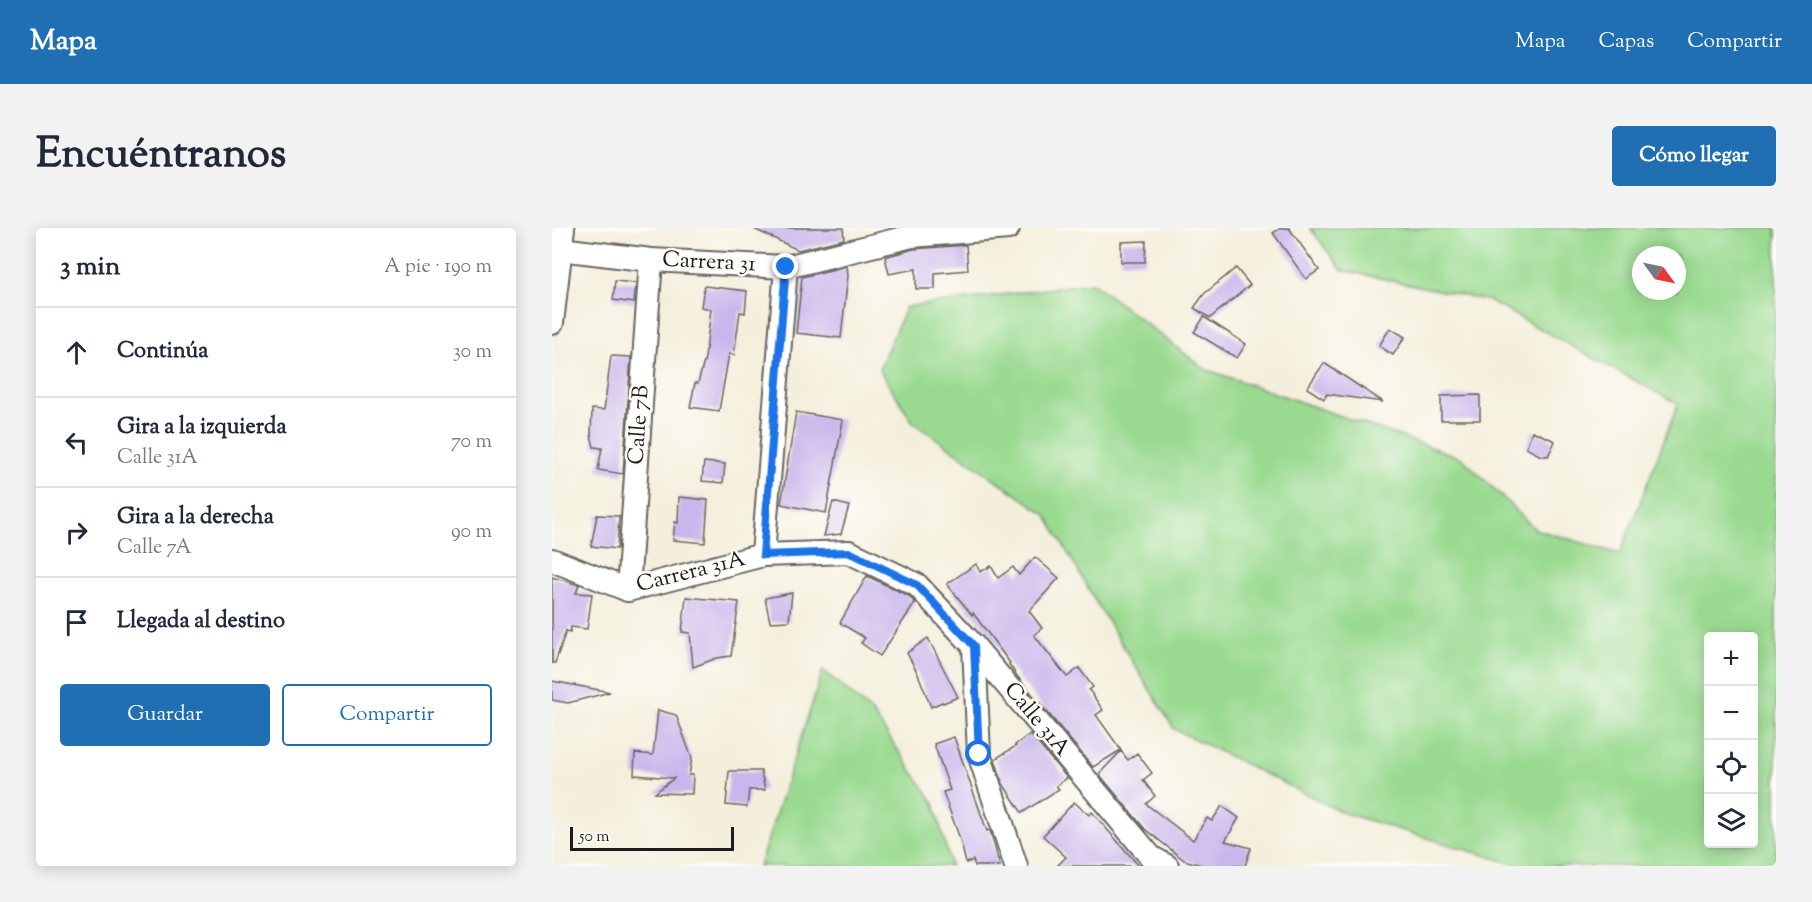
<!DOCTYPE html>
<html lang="es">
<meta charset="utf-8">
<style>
body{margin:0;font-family:"Sorts Mill Goudy",serif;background:#f2f2f3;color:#1f2937}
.controls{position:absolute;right:18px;bottom:18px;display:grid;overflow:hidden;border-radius:6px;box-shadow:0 3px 15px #0003}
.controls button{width:54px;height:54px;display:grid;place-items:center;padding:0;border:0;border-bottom:2px solid #e0e1e3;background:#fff;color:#1f2937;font:30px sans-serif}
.compass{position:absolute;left:1080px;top:18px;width:54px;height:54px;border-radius:50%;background:#fff;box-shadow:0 3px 15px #0003;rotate:123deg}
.scale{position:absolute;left:18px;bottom:15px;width:164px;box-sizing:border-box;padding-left:6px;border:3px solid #1c1c1c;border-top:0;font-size:16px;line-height:21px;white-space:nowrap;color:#1c1c1c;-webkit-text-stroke:4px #fdfcf7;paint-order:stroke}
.stop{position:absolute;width:18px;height:18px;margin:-14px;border:4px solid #1a73e8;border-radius:50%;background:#fff}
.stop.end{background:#1a73e8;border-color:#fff;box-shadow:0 2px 6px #0008}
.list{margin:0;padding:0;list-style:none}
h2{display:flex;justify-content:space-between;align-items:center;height:78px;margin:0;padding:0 24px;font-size:26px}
h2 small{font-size:20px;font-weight:400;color:#747a83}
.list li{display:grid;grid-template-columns:39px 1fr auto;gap:18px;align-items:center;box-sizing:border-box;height:90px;padding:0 24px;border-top:2px solid #e0e1e3}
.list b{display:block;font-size:22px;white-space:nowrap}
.list p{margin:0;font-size:20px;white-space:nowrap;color:#747a83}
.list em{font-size:20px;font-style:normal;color:#747a83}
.actions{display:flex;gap:12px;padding:18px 24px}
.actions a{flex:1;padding:14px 0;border:2px solid #1f6fb2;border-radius:6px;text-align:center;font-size:21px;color:#1f6fb2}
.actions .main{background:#1f6fb2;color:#fff}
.icon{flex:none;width:33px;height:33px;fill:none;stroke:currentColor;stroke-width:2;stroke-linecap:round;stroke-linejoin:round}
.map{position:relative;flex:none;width:1224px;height:638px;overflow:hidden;border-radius:6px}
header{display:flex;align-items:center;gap:36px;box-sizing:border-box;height:84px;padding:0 30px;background:#1f6fb2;color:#fff}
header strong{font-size:28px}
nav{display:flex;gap:33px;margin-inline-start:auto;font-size:21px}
.intro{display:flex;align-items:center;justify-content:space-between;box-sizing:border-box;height:144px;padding:0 36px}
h1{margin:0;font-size:42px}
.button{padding:15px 27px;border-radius:6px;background:#1f6fb2;color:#fff;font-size:21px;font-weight:700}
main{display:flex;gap:36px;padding:0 36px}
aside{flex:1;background:#fff;border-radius:6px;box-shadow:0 3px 15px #0003}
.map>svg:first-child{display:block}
.green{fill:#9ada90;stroke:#5b7b56;stroke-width:1.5;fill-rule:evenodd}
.building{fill:#c9b6ec}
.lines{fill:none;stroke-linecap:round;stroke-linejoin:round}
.street-casing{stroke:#68665f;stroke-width:26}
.street{stroke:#fff;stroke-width:22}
.route{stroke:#1a73e8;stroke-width:8}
.labels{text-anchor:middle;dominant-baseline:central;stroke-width:5;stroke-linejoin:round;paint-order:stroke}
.street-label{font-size:22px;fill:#1c1c1c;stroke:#fdfcf7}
</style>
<header>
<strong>Mapa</strong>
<nav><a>Mapa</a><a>Capas</a><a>Compartir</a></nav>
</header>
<div class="intro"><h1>Encuéntranos</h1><a class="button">Cómo llegar</a></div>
<main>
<aside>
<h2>3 min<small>A pie · 190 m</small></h2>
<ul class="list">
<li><svg class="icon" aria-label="ahead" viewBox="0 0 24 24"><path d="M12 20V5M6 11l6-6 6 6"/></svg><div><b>Continúa</b></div><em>30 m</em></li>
<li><svg class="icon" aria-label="left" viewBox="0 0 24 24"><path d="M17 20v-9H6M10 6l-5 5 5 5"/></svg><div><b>Gira a la izquierda</b><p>Calle 31A</p></div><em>70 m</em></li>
<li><svg class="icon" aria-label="right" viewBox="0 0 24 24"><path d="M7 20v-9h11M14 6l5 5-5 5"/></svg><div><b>Gira a la derecha</b><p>Calle 7A</p></div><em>90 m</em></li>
<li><svg class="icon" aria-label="arrive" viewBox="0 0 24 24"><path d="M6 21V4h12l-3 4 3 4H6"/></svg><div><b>Llegada al destino</b></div></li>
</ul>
<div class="actions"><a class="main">Guardar</a><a>Compartir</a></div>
</aside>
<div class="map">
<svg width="1224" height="638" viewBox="0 0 1224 638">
<rect width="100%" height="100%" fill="#fdfcf7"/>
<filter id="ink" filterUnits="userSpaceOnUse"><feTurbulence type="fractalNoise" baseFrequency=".0167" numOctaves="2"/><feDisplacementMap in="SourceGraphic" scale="12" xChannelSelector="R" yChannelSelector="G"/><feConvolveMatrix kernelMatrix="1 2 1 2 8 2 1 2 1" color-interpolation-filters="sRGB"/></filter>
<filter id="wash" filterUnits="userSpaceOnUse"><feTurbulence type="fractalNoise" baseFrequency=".008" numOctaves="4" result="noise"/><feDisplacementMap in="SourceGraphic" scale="24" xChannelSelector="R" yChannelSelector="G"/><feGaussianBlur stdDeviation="1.35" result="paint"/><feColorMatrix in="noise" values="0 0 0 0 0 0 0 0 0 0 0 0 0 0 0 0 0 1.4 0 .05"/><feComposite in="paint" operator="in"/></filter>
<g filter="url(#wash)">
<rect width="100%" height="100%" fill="#f4efdc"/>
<g class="green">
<path d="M758,0h466v638h-256l-176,-53 -170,-84 -78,-127 -50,-87 -133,-93 -34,-53 27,-62 187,-24 112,86 257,89 73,71 85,25 58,-150 -189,-103 -147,-31zM1089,27h36v36h-36zM1156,409h46v207h-46z"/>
<polygon points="271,442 320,484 382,575 399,638 207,638"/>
</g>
<g id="blocks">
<g class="building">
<polygon points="200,0 291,0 292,11 246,22"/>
<polygon points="729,0 737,0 767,42 754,51 721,5"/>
<polygon points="594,13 593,34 569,34 569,14"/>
<polygon points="414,17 416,42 383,45 383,61 364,61 364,41 337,46 333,29 362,21"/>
<polygon points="295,38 296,47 289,110 244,105 250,49"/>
<polygon points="684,40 698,57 658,90 642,80 652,66"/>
<polygon points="63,53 84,55 82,75 61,72"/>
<polygon points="152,58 195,63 193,85 188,84 182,127 177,126 167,183 138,179 143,155 146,155 153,130 159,81 149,79"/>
<polygon points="652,89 694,116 685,130 642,104"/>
<polygon points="838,100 853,109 841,127 827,118"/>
<polygon points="59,128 79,129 71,246 46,242 50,220 42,219 39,207 40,181 52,182"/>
<polygon points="772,135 831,174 775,166 772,171 755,160"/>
<polygon points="928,167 928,192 889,192 889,168"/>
<polygon points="244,184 291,192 274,285 229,276"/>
<polygon points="980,203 1003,213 996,228 989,228 974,220"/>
<polygon points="152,234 173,236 171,255 150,253"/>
<polygon points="127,269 156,272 153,315 121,312 123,294 126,295"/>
<polygon points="281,274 297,278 289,306 272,308"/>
<polygon points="45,287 67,288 65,321 39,318"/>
<polygon points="483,329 507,350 477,383 490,400 482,407 515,449 527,440 541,459 537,462 551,482 544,487 569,522 541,539 465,448 457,436 458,435 421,385 420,387 395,356 424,336 428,344 439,338 446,350 461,339 467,347"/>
<polygon points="315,348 357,368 363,375 328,428 309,415 313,410 288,395"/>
<polygon points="0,349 27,357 24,365 40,366 35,401 19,399 18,404 14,403 3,435 0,435"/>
<polygon points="240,365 237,393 218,394 213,370"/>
<polygon points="134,369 187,374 179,428 165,430 141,439 138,405 130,404"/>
<polygon points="376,410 406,469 391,475 390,474 379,479 366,446 355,425"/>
<polygon points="0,453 58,464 16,475 0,472"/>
<polygon points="106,482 124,487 140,530 137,547 141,547 140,566 103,565 122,550 82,547 83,525 101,527"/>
<polygon points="478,506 515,550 504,558 507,561 470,585 451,556 443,531 464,518 463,517"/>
<polygon points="402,509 435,603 438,602 448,638 423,638 421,632 414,635 408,611 391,564 398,562 382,516"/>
<polygon points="569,523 576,532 585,525 600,545 591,552 603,568 594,576 641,612 655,590 660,593 670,578 687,590 673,613 699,620 693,638 653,638 632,632 593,601 547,546"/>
<polygon points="177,543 209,543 213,562 197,562 195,579 174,577"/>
<polygon points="522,574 537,587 540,584 587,638 505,638 514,629 491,608"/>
</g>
</g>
</g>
<g filter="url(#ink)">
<use href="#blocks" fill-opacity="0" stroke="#68665f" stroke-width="1.5"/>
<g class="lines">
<g class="street-casing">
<g id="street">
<polyline points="0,20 99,32 234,39 360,8 456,0"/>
<polyline points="0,95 11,0"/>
<polyline points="211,327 234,39"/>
<polyline points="0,332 76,362 211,327 297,324 365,357 422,418 599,629 615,638"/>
<polyline points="76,362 99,32"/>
<polyline points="422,418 427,526 464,638"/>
</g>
</g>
<use href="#street" class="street"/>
</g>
</g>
<g class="lines" filter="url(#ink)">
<polyline class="route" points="234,39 211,327 297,324 365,357 422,418 427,526"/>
</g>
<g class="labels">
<g class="street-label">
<text transform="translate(157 35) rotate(3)">Carrera 31</text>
<text transform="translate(88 197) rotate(-86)">Calle 7B</text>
<text transform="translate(139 345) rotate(-14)">Carrera 31A</text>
<text transform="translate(484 492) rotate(50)">Calle 31A</text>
</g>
</g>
</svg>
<div class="controls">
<button>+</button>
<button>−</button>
<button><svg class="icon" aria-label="locate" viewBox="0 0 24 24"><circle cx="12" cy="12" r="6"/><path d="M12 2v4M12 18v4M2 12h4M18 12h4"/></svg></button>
<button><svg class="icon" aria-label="layers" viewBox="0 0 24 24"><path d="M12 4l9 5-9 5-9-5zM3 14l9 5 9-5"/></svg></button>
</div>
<svg class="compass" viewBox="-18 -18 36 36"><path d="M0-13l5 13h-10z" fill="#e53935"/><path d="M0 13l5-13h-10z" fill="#747a83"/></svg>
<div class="scale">50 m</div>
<div class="stop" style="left:427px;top:526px"></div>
<div class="stop end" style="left:234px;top:39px"></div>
</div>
</main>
